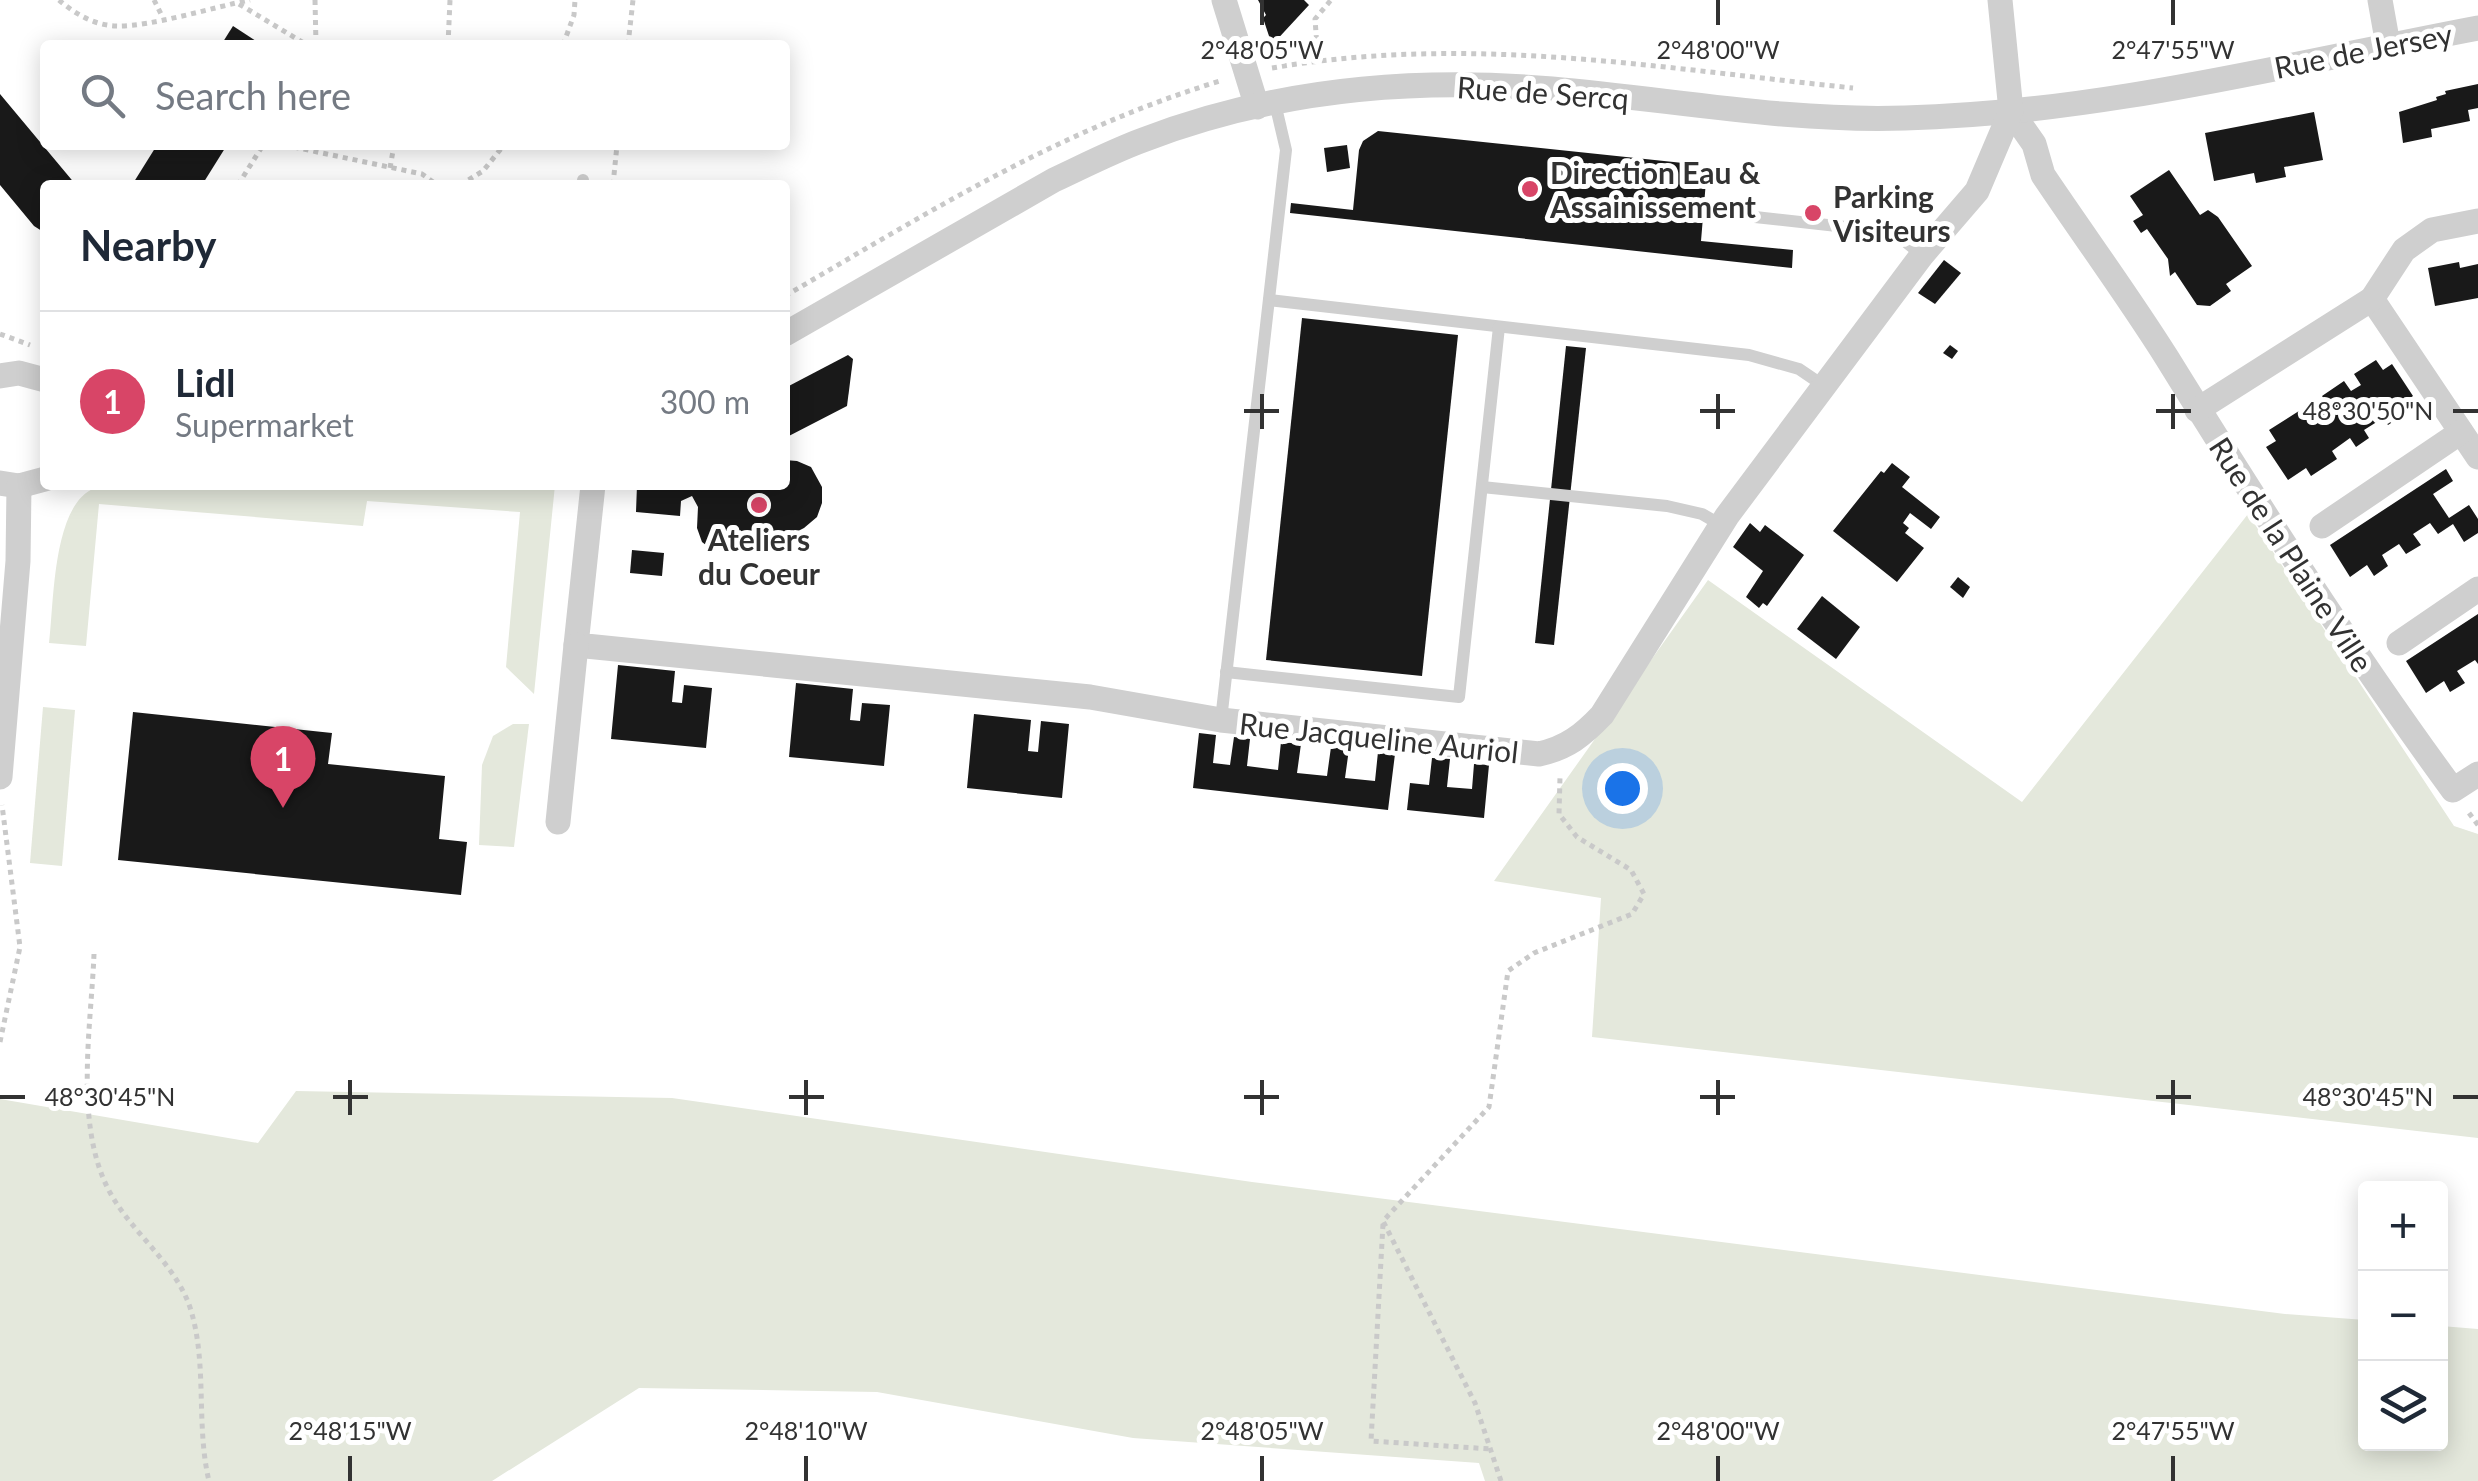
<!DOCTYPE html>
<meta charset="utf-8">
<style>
body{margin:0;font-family:Lato,sans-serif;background:#f6f6f7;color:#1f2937}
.controls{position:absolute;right:30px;bottom:30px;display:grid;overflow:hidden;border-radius:10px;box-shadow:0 5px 25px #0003}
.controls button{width:90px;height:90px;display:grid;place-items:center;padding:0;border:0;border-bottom:2px solid #e0e1e3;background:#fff;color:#1f2937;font:50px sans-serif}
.you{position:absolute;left:1622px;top:788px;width:35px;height:35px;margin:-25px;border:8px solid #fff;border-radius:50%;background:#1a73e8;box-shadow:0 0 0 15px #1a73e833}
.badge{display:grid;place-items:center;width:65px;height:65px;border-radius:50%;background:#d84567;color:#fff;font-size:32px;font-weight:700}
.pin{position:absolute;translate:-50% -82px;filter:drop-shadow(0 2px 5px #0008)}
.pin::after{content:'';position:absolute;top:52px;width:35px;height:30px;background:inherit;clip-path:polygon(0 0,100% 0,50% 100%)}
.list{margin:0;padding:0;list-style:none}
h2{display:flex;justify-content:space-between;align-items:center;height:130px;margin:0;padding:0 40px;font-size:42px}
h2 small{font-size:32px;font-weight:400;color:#747a83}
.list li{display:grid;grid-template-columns:65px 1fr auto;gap:30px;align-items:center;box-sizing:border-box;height:180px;padding:0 40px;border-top:2px solid #e0e1e3}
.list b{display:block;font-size:38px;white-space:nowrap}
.list p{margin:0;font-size:32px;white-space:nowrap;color:#747a83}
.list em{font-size:32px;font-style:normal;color:#747a83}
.icon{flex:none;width:55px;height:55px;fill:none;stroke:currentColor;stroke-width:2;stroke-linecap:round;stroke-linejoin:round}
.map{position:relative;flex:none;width:2478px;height:1481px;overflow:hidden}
.search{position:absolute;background:#fff;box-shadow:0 5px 25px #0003;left:40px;top:40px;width:750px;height:110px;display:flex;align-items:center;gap:25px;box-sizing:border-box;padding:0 35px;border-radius:10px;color:#747a83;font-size:38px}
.panel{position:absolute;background:#fff;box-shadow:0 5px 25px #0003;left:40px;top:180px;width:750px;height:310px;border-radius:10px}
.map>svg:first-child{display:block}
.green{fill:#e4e8dc}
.building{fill:#191919}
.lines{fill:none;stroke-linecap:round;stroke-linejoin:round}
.path{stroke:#c9c9c9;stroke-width:5;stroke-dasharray:5 5;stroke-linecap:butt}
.lane{stroke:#cfcfcf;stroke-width:12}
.street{stroke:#cfcfcf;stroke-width:25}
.ticks{fill:none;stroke:#323232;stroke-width:4}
.poi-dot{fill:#d84567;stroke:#fff;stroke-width:4}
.labels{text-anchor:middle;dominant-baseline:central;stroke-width:10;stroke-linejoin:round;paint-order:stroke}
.street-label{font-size:30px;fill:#323232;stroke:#fff}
.poi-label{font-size:30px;font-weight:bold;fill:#323232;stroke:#fff;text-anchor:start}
.ticks-label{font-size:25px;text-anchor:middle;fill:#323232;stroke:#fff;stroke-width:10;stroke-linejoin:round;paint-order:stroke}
</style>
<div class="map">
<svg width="2478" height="1481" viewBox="0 0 2478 1481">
<rect width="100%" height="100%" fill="#fff"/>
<g class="green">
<path d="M127,485h428l-21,209 -28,-27 14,-155 -153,-11 -4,25 -264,-22 -13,142 -37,-3c5,-38 3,-139 46,-155 9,-3 22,-2 32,-3z"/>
<polygon points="2248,514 2454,826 2478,834 2478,1138 1592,1037 1601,898 1494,881 1708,580 2022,802"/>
<polygon points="43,707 75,710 62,866 30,863"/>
<polygon points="513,724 529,724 514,847 479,845 482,765 493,736"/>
<polygon points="296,1091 672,1098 1252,1182 2285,1314 2365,1320 2366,1444 2440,1444 2441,1326 2478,1329 2478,1481 1485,1481 1479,1463 1133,1438 877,1392 639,1388 492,1481 0,1481 0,1099 258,1143"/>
</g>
<g class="building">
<polygon points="1258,0 1304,0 1309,5 1272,45 1263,18 1266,15"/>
<polygon points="233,26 262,45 221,45"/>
<polygon points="2478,84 2478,108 2468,110 2470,121 2431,129 2432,137 2403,143 2399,112 2437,100 2436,97 2446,94 2445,91"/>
<polygon points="0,94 76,185 45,185 45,233 34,226 0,185"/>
<polygon points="2314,112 2323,160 2284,167 2286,177 2256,183 2254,173 2214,181 2205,133"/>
<polygon points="1378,131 1702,165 1707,169 1701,241 1793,250 1792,268 1290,213 1291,203 1353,210 1359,150 1363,141"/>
<polygon points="157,145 227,145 202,185 132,185"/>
<polygon points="1347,145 1350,168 1327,172 1324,148"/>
<polygon points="2169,170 2200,215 2208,210 2218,217 2252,266 2226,284 2231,291 2210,306 2197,305 2175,272 2170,276 2168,259 2147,229 2141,233 2133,221 2143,215 2130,196"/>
<polygon points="1944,260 1961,273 1935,304 1918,293"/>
<polygon points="2459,262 2460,268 2478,264 2478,298 2435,306 2428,268"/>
<polygon points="1302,318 1458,335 1422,676 1266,660"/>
<polygon points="1950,345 1958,351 1952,359 1943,353"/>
<polygon points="1566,346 1586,348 1554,645 1535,643"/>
<polygon points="848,355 853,359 847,406 785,438 785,388"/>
<polygon points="2376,360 2383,370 2392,364 2413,396 2395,409 2400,417 2388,425 2383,418 2364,430 2369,438 2356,447 2350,438 2332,451 2337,459 2311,476 2306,468 2288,480 2266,447 2276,441 2269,430 2313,402 2319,412 2328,405 2322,396 2344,381 2351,391 2361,385 2354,374"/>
<polygon points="785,460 797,461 811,467 822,487 822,503 817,517 804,528 765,548 728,553 711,549 702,542 697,528 698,507 692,496 681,501 680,516 636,512 637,485 785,485"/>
<polygon points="1892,463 1910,477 1902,487 1940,517 1931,529 1910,513 1903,523 1909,528 1905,533 1924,548 1897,582 1833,531 1881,471 1884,473"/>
<polygon points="2446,469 2453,481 2433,494 2449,518 2469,505 2478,519 2478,533 2464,542 2453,524 2438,534 2430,523 2413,534 2421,545 2406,554 2399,544 2382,555 2388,566 2374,576 2367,565 2350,577 2330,545"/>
<polygon points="1750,523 1760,532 1765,525 1804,555 1767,606 1763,603 1759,608 1746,597 1763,571 1733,547"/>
<polygon points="632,550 664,553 662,576 630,573"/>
<polygon points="1958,577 1970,587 1963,598 1950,587"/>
<polygon points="1822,596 1860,627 1836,659 1797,629"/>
<polygon points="2478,614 2478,664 2475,660 2457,671 2465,683 2450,692 2444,681 2426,693 2406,661"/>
<polygon points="618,665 675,671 672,702 682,703 684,685 712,688 706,748 611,739"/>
<polygon points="796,683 853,689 850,720 860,721 862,703 890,705 884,766 789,757"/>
<polygon points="133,712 332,733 328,764 445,776 439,839 467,842 461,895 118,860"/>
<polygon points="974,714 1031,720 1028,751 1038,752 1041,721 1069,724 1062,798 967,788"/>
<polygon points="1199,733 1216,735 1213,763 1230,765 1234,737 1250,739 1247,766 1278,770 1281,742 1301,744 1297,773 1327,776 1331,747 1349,749 1345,778 1375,781 1378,752 1395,754 1388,810 1193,788"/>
<polygon points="1432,758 1450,759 1447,787 1472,789 1474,764 1489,765 1484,818 1407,810 1410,783 1429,785"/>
</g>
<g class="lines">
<g class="path">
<path d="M59,0c16,14 35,25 57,26 34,1 98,-19 134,-26"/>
<polyline points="154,0 163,18"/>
<polyline points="315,0 316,45"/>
<polyline points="239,4 307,45"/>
<polyline points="448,45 450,0"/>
<polyline points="563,45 574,15 575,0"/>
<polyline points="628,45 633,0"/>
<polyline points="1318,60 1315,19 1331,0"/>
<path d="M1272,68c198,-34 385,0 581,20"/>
<polyline points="284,145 422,174 437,185"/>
<polyline points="390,168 394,145"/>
<polyline points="238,185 263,145"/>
<polyline points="460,185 483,171 504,145"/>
<polyline points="613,185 617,145"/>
<path d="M785,296c144,-84 274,-166 435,-215"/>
<polyline points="0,334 30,345"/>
<polyline points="2469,813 2478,825"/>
<path d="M94,954c-3,77 -22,180 21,247 24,38 65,68 77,113 15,54 4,112 17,167"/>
<polyline points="0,1042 20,947 2,805"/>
<polyline points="1383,1224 1371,1441 1491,1449"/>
<polyline points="1501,1481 1475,1403 1383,1221 1489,1107 1508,971 1534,953 1632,914 1644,894 1631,870 1577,837 1559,814 1560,777"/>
</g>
<g class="lane">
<polyline points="583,185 583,180"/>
<polyline points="1755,217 1882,231 1901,238 1922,255"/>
<polyline points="1269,300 1749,355 1799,369 1824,386"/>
<polyline points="1482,487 1667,506 1702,514 1721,525"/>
<polyline points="1226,672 1459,697 1499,327"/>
<polyline points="1221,720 1286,150 1275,103"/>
</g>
<g class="street">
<polyline points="1224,0 1257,107"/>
<polyline points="2380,0 2388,45"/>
<path d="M2011,111l23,33 9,31c41,61 85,121 124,183 91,147 184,293 286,432l25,-16"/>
<polyline points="2372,299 2478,457"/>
<path d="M785,334l269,-154c30,-14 59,-29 89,-40 130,-50 271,-63 409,-51 117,10 235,33 353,29 194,-5 383,-54 573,-90"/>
<polyline points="0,376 19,373 45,380"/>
<polyline points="2197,410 2372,299 2404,250 2432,230 2478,221"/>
<polyline points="0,483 19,486 45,479"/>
<path d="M593,485l-17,160 514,52 131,23 318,34c28,-6 44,-19 63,-39l125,-199 195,-261 55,-64 34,-80 -11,-111"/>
<polyline points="2322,526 2461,432"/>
<polyline points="2399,643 2478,589"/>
<polyline points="0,777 18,561 19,486"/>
<polyline points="558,822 576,645"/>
</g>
</g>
<path class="ticks" d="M1262,0v25M1718,0v25M2173,0v25M1262,394v35M1718,394v35M2173,394v35M1244,411h35M1700,411h35M2156,411h35M2453,411h25M350,1080v35M806,1080v35M1262,1080v35M1718,1080v35M2173,1080v35M0,1097h25M333,1097h35M789,1097h35M1244,1097h35M1700,1097h35M2156,1097h35M2453,1097h25M350,1456v25M806,1456v25M1262,1456v25M1718,1456v25M2173,1456v25"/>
<g class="poi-dot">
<circle cx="1530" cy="189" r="10"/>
<circle cx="1813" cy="213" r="10"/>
<circle cx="759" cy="505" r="10"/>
</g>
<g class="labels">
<g class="street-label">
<text transform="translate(2363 50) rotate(-11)">Rue de Jersey</text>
<text transform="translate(1543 92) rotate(4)">Rue de Sercq</text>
<text transform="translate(2292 554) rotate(57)">Rue de la Plaine Ville</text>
<text transform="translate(1379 737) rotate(6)">Rue Jacqueline Auriol</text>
</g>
<g class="poi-label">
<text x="1550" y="172">Direction Eau &amp;<tspan x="1550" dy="34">Assainissement</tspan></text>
<text x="1833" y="196">Parking<tspan x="1833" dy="34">Visiteurs</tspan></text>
<text x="759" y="539" text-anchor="middle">Ateliers<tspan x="759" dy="34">du Coeur</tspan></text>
</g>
</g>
<g class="ticks-label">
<text x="1262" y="59">2°48'05"W</text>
<text x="1718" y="59">2°48'00"W</text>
<text x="2173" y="59">2°47'55"W</text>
<text x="2368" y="420">48°30'50"N</text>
<text x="110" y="1106">48°30'45"N</text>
<text x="2368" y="1106">48°30'45"N</text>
<text x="350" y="1440">2°48'15"W</text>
<text x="806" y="1440">2°48'10"W</text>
<text x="1262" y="1440">2°48'05"W</text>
<text x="1718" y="1440">2°48'00"W</text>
<text x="2173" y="1440">2°47'55"W</text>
</g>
</svg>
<div class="controls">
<button>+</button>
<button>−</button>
<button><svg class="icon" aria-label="layers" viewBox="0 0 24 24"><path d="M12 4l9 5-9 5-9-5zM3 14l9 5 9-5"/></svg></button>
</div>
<div class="you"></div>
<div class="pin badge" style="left:283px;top:808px">1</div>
<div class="search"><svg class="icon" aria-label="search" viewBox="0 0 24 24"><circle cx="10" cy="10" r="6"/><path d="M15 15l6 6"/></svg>Search here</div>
<section class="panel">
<h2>Nearby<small></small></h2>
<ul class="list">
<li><span class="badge">1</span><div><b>Lidl</b><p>Supermarket</p></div><em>300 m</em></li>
</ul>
</section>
</div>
